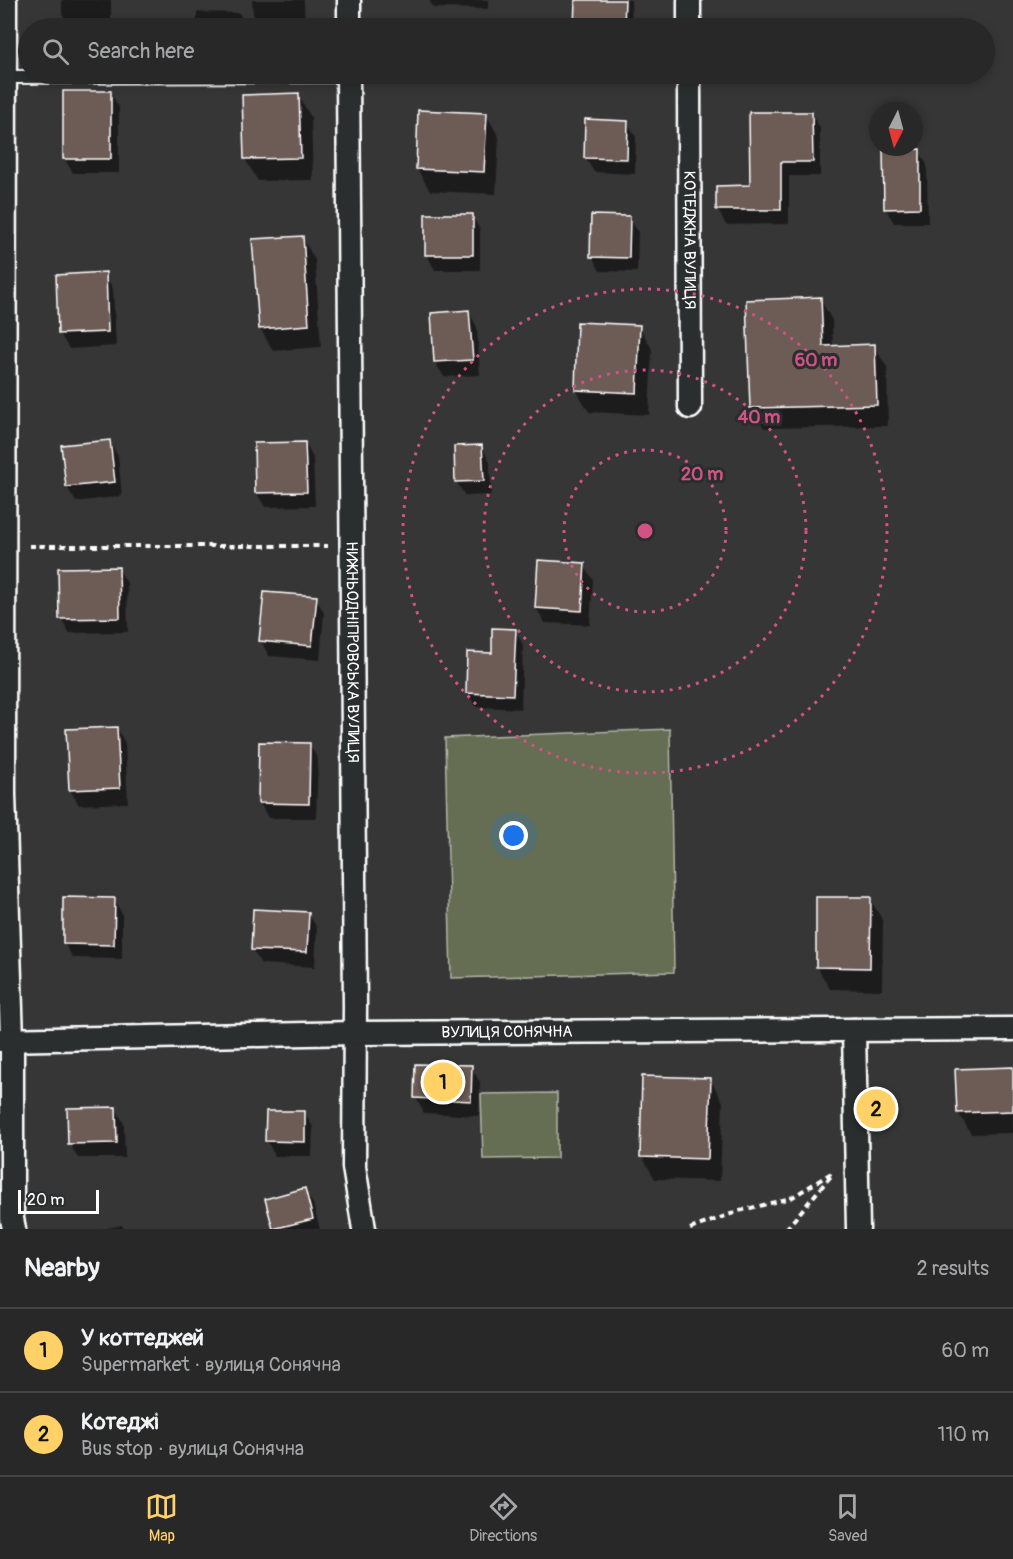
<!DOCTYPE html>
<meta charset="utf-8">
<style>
body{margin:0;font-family:Pangolin,sans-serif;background:#313030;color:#f1f3f6}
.compass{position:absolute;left:869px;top:102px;width:54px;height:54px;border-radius:50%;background:#292828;box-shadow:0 3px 9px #0003;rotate:186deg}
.scale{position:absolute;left:18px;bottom:15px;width:81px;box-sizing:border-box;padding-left:6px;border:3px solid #fff;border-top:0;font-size:16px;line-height:21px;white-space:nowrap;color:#fff;-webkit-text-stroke:4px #2a2d2e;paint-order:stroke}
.you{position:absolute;left:514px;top:836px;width:21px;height:21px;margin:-15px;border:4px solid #fff;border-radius:50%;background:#1a73e8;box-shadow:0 0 0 9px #1a73e833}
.badge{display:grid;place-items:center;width:39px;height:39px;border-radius:50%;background:#ffd166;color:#111;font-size:20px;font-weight:700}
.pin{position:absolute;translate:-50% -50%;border:3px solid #fff;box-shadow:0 2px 6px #0006}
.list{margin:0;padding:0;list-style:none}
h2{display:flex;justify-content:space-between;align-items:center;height:78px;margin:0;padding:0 24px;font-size:26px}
h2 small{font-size:20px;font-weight:400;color:#a5a6a8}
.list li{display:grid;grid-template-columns:39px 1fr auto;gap:18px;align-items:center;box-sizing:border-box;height:84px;padding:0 24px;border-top:2px solid #454445}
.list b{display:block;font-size:22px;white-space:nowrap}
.list p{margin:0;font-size:20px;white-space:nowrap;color:#a5a6a8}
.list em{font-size:20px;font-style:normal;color:#a5a6a8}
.icon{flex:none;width:33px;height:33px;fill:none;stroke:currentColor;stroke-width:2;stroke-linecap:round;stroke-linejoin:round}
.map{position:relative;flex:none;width:1013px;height:1229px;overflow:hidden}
.search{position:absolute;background:#292828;box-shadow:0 3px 9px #0003;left:18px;right:18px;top:18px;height:66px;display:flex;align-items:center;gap:15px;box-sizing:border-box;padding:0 21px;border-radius:33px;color:#a5a6a8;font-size:22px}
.sheet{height:246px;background:#292828}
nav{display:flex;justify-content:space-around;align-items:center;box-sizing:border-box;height:84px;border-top:2px solid #454445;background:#292828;font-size:16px;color:#a5a6a8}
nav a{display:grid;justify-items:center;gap:3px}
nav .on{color:#ffd166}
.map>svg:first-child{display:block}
.green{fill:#656d53;stroke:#b2b6a9;stroke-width:1.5}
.shadow{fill:#0007}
.building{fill:#6d5c56;stroke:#fff;stroke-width:1.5}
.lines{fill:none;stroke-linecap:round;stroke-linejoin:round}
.lane-casing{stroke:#fff;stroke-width:16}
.street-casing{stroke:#fff;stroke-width:27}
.path{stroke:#fff;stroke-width:4;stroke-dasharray:6 4.5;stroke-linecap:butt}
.lane{stroke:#2a2d2e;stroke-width:12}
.street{stroke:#2a2d2e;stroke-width:22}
.ring{fill:none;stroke:#d15284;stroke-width:3;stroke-dasharray:3 6}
.labels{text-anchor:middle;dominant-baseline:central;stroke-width:6;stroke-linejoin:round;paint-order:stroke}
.street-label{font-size:16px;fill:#fff;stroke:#2a2d2e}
.centre{fill:#d15284;stroke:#2a2d2e;stroke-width:3}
.ring-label{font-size:18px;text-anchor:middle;font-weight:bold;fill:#d15284;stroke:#2a2d2e;stroke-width:6;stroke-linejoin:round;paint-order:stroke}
</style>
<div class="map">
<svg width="1013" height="1229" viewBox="0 0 1013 1229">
<rect width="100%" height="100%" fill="#373636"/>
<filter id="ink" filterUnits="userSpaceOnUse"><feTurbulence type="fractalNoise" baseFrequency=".0167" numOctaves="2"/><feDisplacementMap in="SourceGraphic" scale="12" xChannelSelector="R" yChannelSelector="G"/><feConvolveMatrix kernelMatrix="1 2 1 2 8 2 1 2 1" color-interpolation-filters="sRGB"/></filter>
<g filter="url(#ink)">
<g class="green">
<polygon points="670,729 674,972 451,978 445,738"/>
<polygon points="557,1093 557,1158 483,1159 481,1094"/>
</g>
<g class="shadow">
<polygon points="62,0 111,0 111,28 70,28 62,14"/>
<polygon points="252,0 304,0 305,28 261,28 253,14"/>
<polygon points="429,0 488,0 488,9 433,8"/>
<polygon points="577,0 631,0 632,28 577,28"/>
<polygon points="197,12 239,13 247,28 197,28"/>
<polygon points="110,92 119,107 119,173 73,173 64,158"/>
<polygon points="298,95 311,117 313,180 258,181 245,159 244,96"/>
<polygon points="811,113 820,128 820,176 789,176 789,224 726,225 718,210 751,187"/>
<polygon points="486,114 499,137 496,194 430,191 417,169"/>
<polygon points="627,122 636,137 635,174 594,172 585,157"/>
<polygon points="919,150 927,165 928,223 894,223 885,208"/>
<polygon points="472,215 480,230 480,270 435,270 427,255"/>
<polygon points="629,217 638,232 637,272 600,271 592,256"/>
<polygon points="302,237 315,260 321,347 273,351 260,328"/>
<polygon points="105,274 113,289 116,346 69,349 60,334"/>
<polygon points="820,299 832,320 833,347 874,346 887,367 888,426 764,428 752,407"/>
<polygon points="469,312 477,327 480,375 444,377 435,362"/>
<polygon points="639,326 652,349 649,415 589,412 576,390"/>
<polygon points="109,441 118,456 122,496 76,502 67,487 63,447"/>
<polygon points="305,443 313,458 315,506 265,507 256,492"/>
<polygon points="482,447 490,462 491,495 465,496 456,481"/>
<polygon points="584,565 593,580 590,625 545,623 536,608"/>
<polygon points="118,568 127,583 128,632 69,633 61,618"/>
<polygon points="316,598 324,613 320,660 269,656 261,641"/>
<polygon points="515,630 523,645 521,709 476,707 467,692 493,654"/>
<polygon points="117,728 125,743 128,803 79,805 70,790 67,730"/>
<polygon points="309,744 318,759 316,818 268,818 260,803"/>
<polygon points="114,899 122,914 122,959 73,958 64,943"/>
<polygon points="870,899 883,921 882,990 830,989 817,967"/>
<polygon points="308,913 317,928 315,967 261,964 252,949"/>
<polygon points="471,1067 480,1082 479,1116 424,1113 416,1098"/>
<polygon points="1013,1069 1013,1133 971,1134 958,1112"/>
<polygon points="710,1079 723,1102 720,1181 655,1179 642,1157"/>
<polygon points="116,1109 124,1124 125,1158 78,1158 69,1143"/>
<polygon points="304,1112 313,1127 312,1156 275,1156 267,1141"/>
<polygon points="304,1189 313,1204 320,1229 275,1229 267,1200"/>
<polygon points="122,1225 124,1229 103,1229"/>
</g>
<g class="building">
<polygon points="575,0 625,0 624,28 574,27"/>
<rect x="63" y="91" width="48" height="68"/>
<polygon points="299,93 301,158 244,159 242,95"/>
<polygon points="418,110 487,113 484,172 416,169"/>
<polygon points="749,112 812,112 813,162 781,162 781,210 716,210 716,186 750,185"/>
<polygon points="585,119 628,121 627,159 584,158"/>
<polygon points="920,149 920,208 884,209 883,150"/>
<rect x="425" y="214" width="48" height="41"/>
<polygon points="591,215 630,216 629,258 590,257"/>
<polygon points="303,236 309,325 259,329 252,239"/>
<polygon points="106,272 108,332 58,334 56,275"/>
<polygon points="821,297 823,346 875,344 877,405 750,408 746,300"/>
<polygon points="469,310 473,360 434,362 431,313"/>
<polygon points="577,322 640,325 637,393 575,390"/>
<polygon points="110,440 115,482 66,487 61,445"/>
<polygon points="305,442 307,492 255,493 254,443"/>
<polygon points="482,445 484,481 455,482 454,446"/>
<polygon points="538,560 585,563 582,611 535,608"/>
<polygon points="119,567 120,618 59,619 58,568"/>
<polygon points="264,592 317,596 312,646 259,641"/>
<polygon points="492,628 516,629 513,695 466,693 467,652 492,653"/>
<polygon points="117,727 120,788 69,790 66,729"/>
<polygon points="259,742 310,743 309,804 258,803"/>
<polygon points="63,897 115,898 114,945 63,944"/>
<polygon points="816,897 871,897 870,968 816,967"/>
<polygon points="253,909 309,912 307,952 251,950"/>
<polygon points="415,1064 472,1065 471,1101 414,1098"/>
<polygon points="1013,1067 1013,1111 957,1113 955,1069"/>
<polygon points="642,1076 711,1078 708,1159 640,1157"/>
<polygon points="116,1107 117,1143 68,1144 67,1108"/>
<polygon points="266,1111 305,1111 305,1142 265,1141"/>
<polygon points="305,1188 313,1219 273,1229 265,1199"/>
</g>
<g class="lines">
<g class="lane-casing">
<polyline id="lane" points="1,77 348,76"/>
</g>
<g class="street-casing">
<g id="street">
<polyline points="5,0 4,794 12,1040 12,1219 14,1229"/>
<polyline points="689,0 689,28"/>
<polyline points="349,28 349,0"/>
<path id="s1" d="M348,74l7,932 -1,161 10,62"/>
<path id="s2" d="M689,74l1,333"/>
<polyline points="854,1030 858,1229"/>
<path id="s3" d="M0,1040l355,-7 658,-4"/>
</g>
</g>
<g class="path">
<polyline points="29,546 328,546"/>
<polyline points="690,1229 739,1211 791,1198 833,1172"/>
<polyline points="786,1229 831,1176"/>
</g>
<use href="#lane" class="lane"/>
<use href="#street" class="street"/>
</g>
</g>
<g class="ring">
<circle cx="645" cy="531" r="81"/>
<circle cx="645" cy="531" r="161"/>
<circle cx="645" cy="531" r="242"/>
</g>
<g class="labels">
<g class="street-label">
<text stroke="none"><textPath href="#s2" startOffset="166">КОТЕДЖНА ВУЛИЦЯ</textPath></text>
<text stroke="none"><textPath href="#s1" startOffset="578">НИЖНЬОДНІПРОВСЬКА ВУЛИЦЯ</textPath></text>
<text stroke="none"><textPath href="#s3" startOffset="507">ВУЛИЦЯ СОНЯЧНА</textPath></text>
</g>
</g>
<circle cx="645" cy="531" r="9" class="centre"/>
<g class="ring-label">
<text x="816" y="366">60 m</text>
<text x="759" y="423">40 m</text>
<text x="702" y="480">20 m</text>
</g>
</svg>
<svg class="compass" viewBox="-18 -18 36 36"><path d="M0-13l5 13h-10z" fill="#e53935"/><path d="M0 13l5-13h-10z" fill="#a5a6a8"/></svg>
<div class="scale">20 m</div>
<div class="you"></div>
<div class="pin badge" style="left:443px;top:1082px">1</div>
<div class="pin badge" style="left:876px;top:1109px">2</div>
<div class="search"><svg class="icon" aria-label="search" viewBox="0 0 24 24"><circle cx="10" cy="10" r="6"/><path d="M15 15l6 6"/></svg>Search here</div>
</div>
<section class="sheet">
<h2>Nearby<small>2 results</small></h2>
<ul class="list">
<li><span class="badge">1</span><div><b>У коттеджей</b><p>Supermarket · вулиця Сонячна</p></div><em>60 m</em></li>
<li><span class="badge">2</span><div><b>Котеджі</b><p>Bus stop · вулиця Сонячна</p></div><em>110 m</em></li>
</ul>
</section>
<nav>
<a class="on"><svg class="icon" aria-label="map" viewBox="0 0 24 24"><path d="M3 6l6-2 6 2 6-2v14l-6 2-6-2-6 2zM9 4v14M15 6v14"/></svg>Map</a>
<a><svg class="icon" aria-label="directions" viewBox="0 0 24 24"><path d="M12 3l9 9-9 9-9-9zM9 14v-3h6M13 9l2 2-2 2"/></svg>Directions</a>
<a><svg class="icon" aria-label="saved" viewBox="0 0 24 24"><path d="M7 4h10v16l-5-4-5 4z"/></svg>Saved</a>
</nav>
